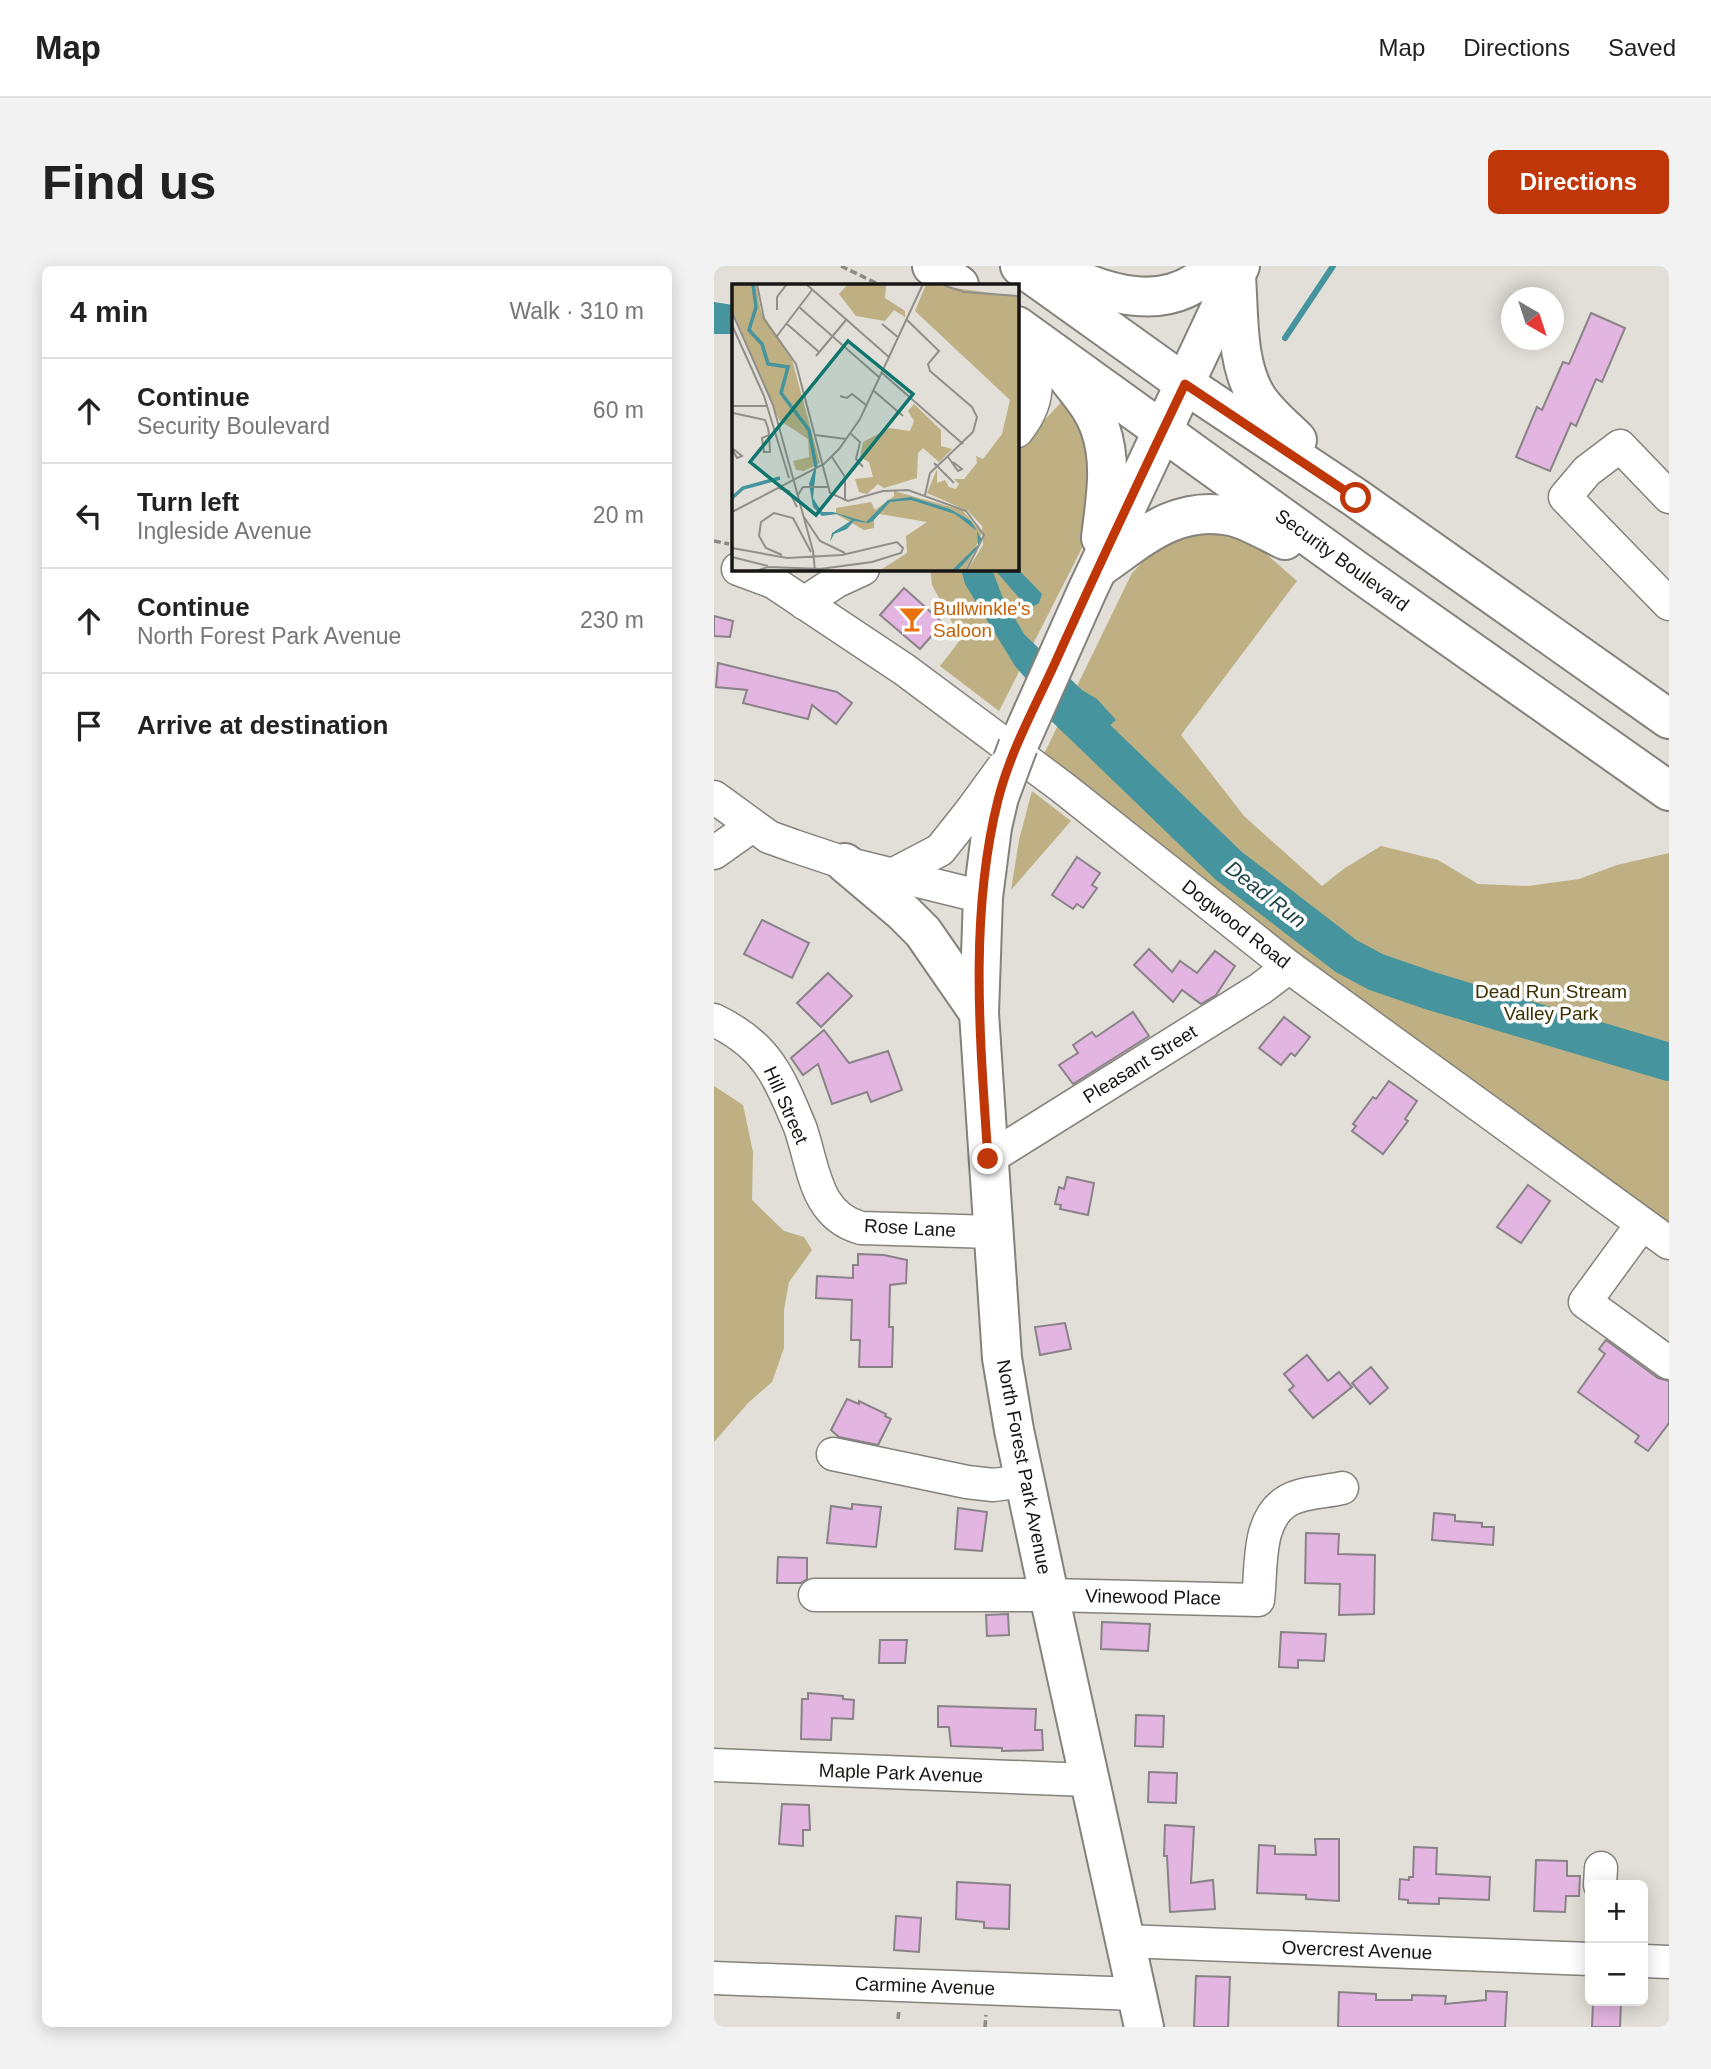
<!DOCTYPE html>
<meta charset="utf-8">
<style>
body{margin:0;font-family:Arial,sans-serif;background:#f2f2f2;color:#222}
.controls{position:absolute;right:21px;bottom:21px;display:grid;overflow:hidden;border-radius:10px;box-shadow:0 4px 18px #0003}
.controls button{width:63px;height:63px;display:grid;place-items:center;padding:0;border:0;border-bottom:2px solid #e0e0e0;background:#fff;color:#222;font:35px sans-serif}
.compass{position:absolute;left:787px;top:21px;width:63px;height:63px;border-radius:50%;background:#fff;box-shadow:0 4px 18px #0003;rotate:141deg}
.stop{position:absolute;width:21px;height:21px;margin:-16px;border:5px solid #bf3608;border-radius:50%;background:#fff}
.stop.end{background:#bf3608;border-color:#fff;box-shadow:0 2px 7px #0008}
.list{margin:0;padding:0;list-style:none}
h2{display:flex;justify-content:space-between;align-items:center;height:91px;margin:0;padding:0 28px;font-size:30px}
h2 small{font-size:23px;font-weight:400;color:#767676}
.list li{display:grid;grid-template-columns:46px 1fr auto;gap:21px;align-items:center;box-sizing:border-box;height:105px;padding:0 28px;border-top:2px solid #e0e0e0}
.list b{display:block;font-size:26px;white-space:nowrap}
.list p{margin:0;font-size:23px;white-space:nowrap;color:#767676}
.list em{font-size:23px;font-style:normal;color:#767676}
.icon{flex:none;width:38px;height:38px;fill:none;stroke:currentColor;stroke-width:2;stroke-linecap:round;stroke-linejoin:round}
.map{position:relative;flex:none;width:955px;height:1761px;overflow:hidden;border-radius:10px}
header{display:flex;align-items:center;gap:42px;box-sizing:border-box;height:98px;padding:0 35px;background:#fff;border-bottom:2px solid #e0e0e0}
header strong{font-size:33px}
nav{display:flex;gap:38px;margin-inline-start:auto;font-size:24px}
.intro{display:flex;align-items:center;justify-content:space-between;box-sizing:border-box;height:168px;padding:0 42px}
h1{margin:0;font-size:49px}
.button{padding:18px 32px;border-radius:10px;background:#bf3608;color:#fff;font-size:24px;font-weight:700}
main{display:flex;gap:42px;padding:0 42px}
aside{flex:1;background:#fff;border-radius:10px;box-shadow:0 4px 18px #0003}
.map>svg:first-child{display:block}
.green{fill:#beb082}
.water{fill:#46959e}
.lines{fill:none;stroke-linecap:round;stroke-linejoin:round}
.stream{stroke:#46959e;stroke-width:6}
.river{stroke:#46959e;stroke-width:38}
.building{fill:#e3b5e1;stroke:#898388;stroke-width:2}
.minor-casing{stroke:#84827b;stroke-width:35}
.major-casing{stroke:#84827b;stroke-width:42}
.path{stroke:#8c8a85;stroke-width:3.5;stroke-dasharray:7 3.5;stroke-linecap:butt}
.minor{stroke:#fff;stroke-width:32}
.major{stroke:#fff;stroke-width:38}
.minor-bridge-casing{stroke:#84827b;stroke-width:35;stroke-linecap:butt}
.major-bridge-casing{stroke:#84827b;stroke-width:42;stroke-linecap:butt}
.minor-bridge{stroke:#fff;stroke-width:32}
.major-bridge{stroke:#fff;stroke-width:38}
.route{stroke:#bf3608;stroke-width:9}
.labels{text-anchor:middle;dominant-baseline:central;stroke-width:7;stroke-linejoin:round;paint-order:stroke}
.street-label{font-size:19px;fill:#171614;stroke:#fff}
.food-label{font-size:19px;fill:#c56008;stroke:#fff;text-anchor:start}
.park-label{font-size:19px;fill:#3c2f00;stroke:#fff}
.water-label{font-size:21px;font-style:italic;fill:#1f4449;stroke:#fff}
.inset-river{fill:none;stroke:#46959e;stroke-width:3.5}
.inset-road{fill:none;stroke:#908f89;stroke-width:2}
.view{fill:#0f766e;fill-opacity:0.15;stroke:#0f766e;stroke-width:3.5}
.inset-edge{fill:none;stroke:#171614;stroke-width:3.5}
</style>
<header>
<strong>Map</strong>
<nav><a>Map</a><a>Directions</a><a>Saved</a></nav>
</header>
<div class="intro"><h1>Find us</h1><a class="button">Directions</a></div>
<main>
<aside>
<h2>4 min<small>Walk · 310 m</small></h2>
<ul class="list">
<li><svg class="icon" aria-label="ahead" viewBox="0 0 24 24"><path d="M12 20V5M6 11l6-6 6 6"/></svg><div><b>Continue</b><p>Security Boulevard</p></div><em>60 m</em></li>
<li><svg class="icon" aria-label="left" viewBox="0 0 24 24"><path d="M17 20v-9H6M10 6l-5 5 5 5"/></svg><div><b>Turn left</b><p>Ingleside Avenue</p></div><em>20 m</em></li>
<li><svg class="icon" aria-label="ahead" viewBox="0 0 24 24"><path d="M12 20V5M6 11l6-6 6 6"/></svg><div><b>Continue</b><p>North Forest Park Avenue</p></div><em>230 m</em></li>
<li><svg class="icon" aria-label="arrive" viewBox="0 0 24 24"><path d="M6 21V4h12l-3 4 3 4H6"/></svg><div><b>Arrive at destination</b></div></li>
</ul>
</aside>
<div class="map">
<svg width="955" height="1761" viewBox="0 0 955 1761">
<rect width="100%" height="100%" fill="#e1dfd7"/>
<g class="green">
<polygon points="352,131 377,183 370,278 285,445 226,400 247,373 218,319 216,303 303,303 303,184"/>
<polygon points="472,264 525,264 583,315 467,469 530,550 608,620 631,602 667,580 724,594 764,618 814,620 865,613 903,599 955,587 955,966 655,748 329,490 418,307 437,287"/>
<polygon points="318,525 357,555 297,624 305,574"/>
<polygon points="0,820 29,839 39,886 38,934 70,965 90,971 98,984 75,1016 70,1044 70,1082 58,1116 34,1137 0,1176"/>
</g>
<g class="water">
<polygon points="0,36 19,39 19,68 0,68"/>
<polygon points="303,302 328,328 325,337 315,343 280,303"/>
<polygon points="247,303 278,303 288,330 310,368 368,424 383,433 402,454 372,480 301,400 251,318"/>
</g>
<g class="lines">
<polyline class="stream" points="571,72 619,0"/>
<polyline class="river" points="344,435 515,600 632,690 662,706 717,725 955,796"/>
</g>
<g class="building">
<polygon points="877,47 911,62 888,116 882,113 862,160 857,157 836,205 802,191 823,141 828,144 849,96 855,98"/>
<polygon points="190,322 229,357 206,383 166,349"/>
<polygon points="0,350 19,355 16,371 0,370"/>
<polygon points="4,397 123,426 138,437 122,458 98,439 94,453 29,437 33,424 2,421"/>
<polygon points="363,591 386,607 378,619 383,622 369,642 363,638 359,643 338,629"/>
<polygon points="48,654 95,677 78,712 30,688"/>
<polygon points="435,683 458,706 466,695 483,707 501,685 521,700 502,729 487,738 468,724 459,736 420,699"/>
<polygon points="114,707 138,730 107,761 83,737"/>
<polygon points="419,746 435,770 359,818 345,799 364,787 359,779 378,766 382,771"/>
<polygon points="570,751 596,771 581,790 577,787 567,799 545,782"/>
<polygon points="110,764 135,797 174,785 188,824 157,836 153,826 118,838 104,798 89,809 77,792"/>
<polygon points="675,815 703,835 691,853 694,855 669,888 638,865 642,860 639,858 659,831 662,833"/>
<polygon points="353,911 380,917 374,949 346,943 347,939 341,938 345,921 350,923"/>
<polygon points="814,919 836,935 807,977 783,961"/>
<polygon points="144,988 170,989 193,994 192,1017 176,1019 175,1061 179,1061 178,1101 145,1101 146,1074 137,1074 138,1034 102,1032 103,1010 139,1012 139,999 144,999"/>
<polygon points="351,1057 357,1083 326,1089 321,1061"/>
<polygon points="892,1074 944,1112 955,1115 955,1157 934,1185 921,1176 925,1170 864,1126 891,1088 885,1083"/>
<polygon points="593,1089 614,1115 625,1106 638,1121 599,1152 575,1124 580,1120 570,1108"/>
<polygon points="657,1101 674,1122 656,1138 638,1117"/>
<polygon points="133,1133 145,1138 145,1135 172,1148 171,1150 177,1153 164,1179 125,1171 117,1164"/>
<polygon points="138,1238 167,1241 162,1281 113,1277 117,1240 138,1243"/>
<polygon points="244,1242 273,1246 268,1285 241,1283"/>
<polygon points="720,1247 741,1249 741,1255 768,1257 768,1261 780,1261 779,1279 718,1274"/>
<polygon points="592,1267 625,1268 624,1288 661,1289 660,1348 625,1349 626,1318 591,1317"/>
<polygon points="64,1291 93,1292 93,1313 87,1317 63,1317"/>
<polygon points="294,1348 295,1369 273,1370 272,1349"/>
<polygon points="388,1356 436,1358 434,1385 387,1383"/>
<polygon points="567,1366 612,1368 610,1395 584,1394 584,1402 565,1401"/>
<polygon points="166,1374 193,1374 191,1397 165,1397"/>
<polygon points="94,1427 129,1430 129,1433 140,1434 139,1453 118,1452 117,1474 87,1473 88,1433 94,1433"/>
<polygon points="224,1440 322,1443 321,1464 328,1464 329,1484 288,1485 288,1482 237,1480 235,1461 224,1461"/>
<polygon points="422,1449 450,1450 449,1481 421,1480"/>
<polygon points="435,1506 463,1507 462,1537 434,1536"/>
<polygon points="68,1538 95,1539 96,1564 89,1564 89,1580 65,1578"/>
<polygon points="451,1559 480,1561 477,1617 499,1614 501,1643 456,1646 453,1590 450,1590"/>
<polygon points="601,1573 625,1573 625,1635 592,1633 592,1629 543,1627 545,1579 561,1580 561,1588 602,1589"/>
<polygon points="700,1581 723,1582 722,1608 776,1611 775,1634 725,1632 725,1638 694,1637 694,1634 685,1633 686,1613 695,1614 695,1611 699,1611"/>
<polygon points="822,1594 853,1595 853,1610 866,1610 865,1630 852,1630 851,1646 820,1645"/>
<polygon points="243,1616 296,1619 295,1663 270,1662 270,1656 242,1653"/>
<polygon points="182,1650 207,1652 205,1686 180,1684"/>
<polygon points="482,1710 516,1711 514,1761 480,1761"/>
<polygon points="772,1725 793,1726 791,1761 624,1761 625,1726 662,1728 662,1734 698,1734 698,1729 732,1730 731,1738 772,1734"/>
<polygon points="879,1737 907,1737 906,1761 878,1761"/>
</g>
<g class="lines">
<g class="minor-casing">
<g id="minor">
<path d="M303,68c23,34 27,64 0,97"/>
<polyline points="955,231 906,180 873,205 851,231 955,338"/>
<polyline points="24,303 59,316 191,404 348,521 575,701 955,977"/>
<polyline points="90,337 123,315 149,303"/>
<polyline points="0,531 55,571 80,580 131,597 269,631"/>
<polyline points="0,587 38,560"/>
<polyline points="180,608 226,584 257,545"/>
<path d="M0,754c21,10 41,24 55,44 13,18 22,42 31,63 14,39 14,88 61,101l132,4"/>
<polyline points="274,893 546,723 575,701"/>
<polyline points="928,958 871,1036 955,1097"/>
<polyline points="119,1188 253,1216 279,1219 311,1215"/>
<path d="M101,1329h234l209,5c4,-33 -2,-82 31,-100 15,-8 37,-8 53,-12"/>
<polyline points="0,1499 374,1514"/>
<polyline points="886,1619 887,1602"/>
<polyline points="411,1675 876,1693"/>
<polyline points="929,1695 955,1696"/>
<polyline points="0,1712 423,1728"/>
</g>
</g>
<g class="major-casing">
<g id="major">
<polyline points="218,0 245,19"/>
<polyline points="306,0 471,118 642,232 955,453"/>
<path d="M335,0c52,28 120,52 166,0"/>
<path d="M522,11c3,39 0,85 20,119 10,17 27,30 41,44"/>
<polyline points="303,60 647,308 955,525"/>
<path d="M350,107c13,17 29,34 36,55 13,36 5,74 1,110"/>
<path d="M386,301c42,-29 76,-62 131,-51 18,4 37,16 54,24"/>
<polyline points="304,480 373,325 526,0"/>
<polyline points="278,561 269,631 265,747 288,1092 300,1164 335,1329 430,1761"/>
<polyline points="131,597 189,646 209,666 265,747"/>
</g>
</g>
<g class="path">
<polyline points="127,0 166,19"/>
<polyline points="0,275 15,278"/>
<polyline points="184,1753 185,1744"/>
<polyline points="271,1761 272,1749"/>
</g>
<use href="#minor" class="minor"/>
<use href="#major" class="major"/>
<g class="minor-bridge-casing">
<polyline id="minor-bridge" points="257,545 289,501"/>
</g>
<g class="major-bridge-casing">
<polyline id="major-bridge" points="278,561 285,531 304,480"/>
</g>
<use href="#minor-bridge" class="minor-bridge"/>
<use href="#major-bridge" class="major-bridge"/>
</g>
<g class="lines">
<path class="route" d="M274,893c-8,-119 -19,-243 10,-359 12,-48 37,-93 57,-137 42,-94 86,-187 130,-279l171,114"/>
</g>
<defs>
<g id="bar-bare" transform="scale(2.1)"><path d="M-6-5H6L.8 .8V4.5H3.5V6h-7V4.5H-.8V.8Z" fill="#e8710a" stroke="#fff" stroke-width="2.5" paint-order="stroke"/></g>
</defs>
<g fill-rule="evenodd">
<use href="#bar-bare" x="198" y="353"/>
</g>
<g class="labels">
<g class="street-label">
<text transform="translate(628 294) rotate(36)">Security Boulevard</text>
<text transform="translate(522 658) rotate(38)">Dogwood Road</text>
<text transform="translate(426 798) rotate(-32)">Pleasant Street</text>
<text transform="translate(72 839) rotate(66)">Hill Street</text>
<text transform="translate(196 962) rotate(3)">Rose Lane</text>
<text transform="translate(310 1201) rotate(79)">North Forest Park Avenue</text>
<text transform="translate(439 1331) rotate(1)">Vinewood Place</text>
<text transform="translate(187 1507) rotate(2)">Maple Park Avenue</text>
<text transform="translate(643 1684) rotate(2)">Overcrest Avenue</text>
<text transform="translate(211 1720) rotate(2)">Carmine Avenue</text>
</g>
<g class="food-label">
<text x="219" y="342">Bullwinkle's<tspan x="219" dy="22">Saloon</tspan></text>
</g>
<g class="park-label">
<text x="837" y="725">Dead Run Stream<tspan x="837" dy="22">Valley Park</tspan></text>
</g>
<g class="water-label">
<text transform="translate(552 628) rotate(38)">Dead Run</text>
</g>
</g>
<g transform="translate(18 18)">
<rect width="287" height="287" fill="#e1dfd7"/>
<path d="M0,0h24l5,28 30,44 29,107 -16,8 -8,-1 -3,-9 16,-4 -1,-18 -29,-19 -47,-111zM116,0h38l-1,14 20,13v6l-11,-7 -9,11 -29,-5 -17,-22zM194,0l93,13v274h-52l16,-26 -1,-19 -14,-15 -41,-18 10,-24v14l8,-3 4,7 7,2 3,-5 -5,-5h10l13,-16 -1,-7 7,3 19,-25 8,-34 -95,-89zM182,120l27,26v16l11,3 -13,13 -16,-14 -5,5 -1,25 -33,10 -6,-4 -11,10 -8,-2 -4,-13 18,-2 -4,-15 -9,-5 3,-15 26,-14 21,3 4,-10 -6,-10zM162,207l68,19 20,23 -17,38h-86l28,-18 -1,-17 21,-14 -53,-9v15l-10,2 -28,-16v-6l35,-6 4,8 19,-14z" fill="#beb082"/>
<path d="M85,177l-4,37 9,14h11l33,10 22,-22 23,-3 39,12 21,12 11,19 -6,10 -19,21h-6l27,-26 -1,-14 -22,-17 -44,-14 -21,2 -17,19 -5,2 -14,-2 -7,8 -13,5 -4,8 2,-9 20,-13 -15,-6 -15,2 -9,-9 -4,-23z" fill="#46959e"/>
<path class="inset-river" d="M21,0l3,23 -7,23 13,14 6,20 20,3 -7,26 28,37 7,37M0,214l11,-10 37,-10"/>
<path class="inset-road" d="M25,0l7,35 32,45 34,129 18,8 35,-10 25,-1 58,21 18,24 -18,36M74,0l84,74M208,0l24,8 55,4M67,23l81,71M45,26v-13l10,-13M0,28l41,93 40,146 2,20M175,36l32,31 -11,13 2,7 42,36 5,10 -4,15 -43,41 -5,22M55,40l32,28M150,40l17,14M0,41l32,71 25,82M45,52l35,-46M84,72l30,-36M150,89l81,71M142,107l29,25M108,112l7,2 5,-4 14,11M0,122h36M1,129l32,7 3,8 1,7 1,17h-6l-2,-14 7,-3M118,149l10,9 -4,17 7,8M83,151l31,4M0,164l10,8 -5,2 -5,-9M100,173l13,20v24M216,173l10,14 4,-2 -9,-7M202,179l20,20M46,204l11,3 8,16M66,211l5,-8h25M0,228l92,-48 15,-15 21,-30 63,-135M72,233l16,24 25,12M0,264l55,10 55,-3 55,-13 6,6 -2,5 -29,9 -52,7M50,271l-16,-7 -7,-12 2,-14 13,-9 19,5 18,34M0,273l36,9M24,287l12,-4 56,2"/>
<path class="view" d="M116,57l65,53 -97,121 -66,-53z"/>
<rect width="287" height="287" class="inset-edge"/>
</g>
</svg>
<div class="controls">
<button>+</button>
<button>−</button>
</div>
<svg class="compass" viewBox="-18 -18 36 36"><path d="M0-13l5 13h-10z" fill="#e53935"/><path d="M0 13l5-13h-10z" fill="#767676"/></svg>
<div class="stop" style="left:642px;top:232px"></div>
<div class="stop end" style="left:274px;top:893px"></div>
</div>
</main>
